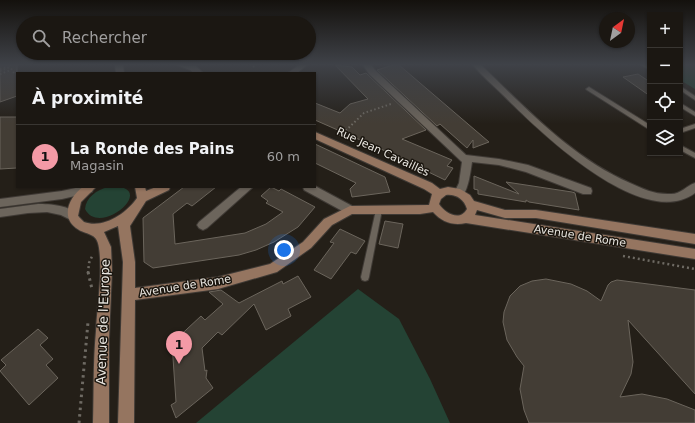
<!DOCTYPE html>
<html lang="fr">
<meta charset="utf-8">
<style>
body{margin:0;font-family:"DejaVu Sans",sans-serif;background:#24201b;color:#f1f3f6}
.controls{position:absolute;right:12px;top:12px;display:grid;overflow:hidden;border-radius:0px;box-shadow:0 1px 3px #0004}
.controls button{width:36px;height:36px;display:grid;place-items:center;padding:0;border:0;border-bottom:1px solid #393632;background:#1b1712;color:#f1f3f6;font:20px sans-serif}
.compass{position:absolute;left:599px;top:12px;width:36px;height:36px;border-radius:50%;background:#1b1712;box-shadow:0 1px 3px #0004;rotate:33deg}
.you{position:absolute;left:284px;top:250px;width:14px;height:14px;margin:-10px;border:3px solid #fff;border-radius:50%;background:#1a73e8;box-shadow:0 0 0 6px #1a73e833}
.badge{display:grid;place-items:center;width:26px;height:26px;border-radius:50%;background:#f49aa6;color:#111;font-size:13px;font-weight:700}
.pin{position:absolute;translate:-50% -33px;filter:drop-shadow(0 1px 2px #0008)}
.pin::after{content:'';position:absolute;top:21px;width:14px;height:12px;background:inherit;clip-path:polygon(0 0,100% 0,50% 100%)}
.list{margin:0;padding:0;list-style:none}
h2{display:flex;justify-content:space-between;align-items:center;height:52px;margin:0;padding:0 16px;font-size:17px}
h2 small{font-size:13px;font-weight:400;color:#a09f9f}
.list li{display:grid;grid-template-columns:26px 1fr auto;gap:12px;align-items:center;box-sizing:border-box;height:64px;padding:0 16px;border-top:1px solid #393632}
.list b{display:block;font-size:15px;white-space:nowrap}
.list p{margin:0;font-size:13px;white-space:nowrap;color:#a09f9f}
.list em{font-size:13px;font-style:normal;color:#a09f9f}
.icon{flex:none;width:22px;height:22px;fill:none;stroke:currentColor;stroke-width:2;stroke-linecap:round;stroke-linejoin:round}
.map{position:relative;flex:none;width:695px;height:423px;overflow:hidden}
.search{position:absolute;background:#1b1712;box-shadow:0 1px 3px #0004;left:16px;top:16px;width:300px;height:44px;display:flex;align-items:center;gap:10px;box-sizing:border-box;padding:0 14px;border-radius:22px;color:#a09f9f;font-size:15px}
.panel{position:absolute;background:#1b1712;box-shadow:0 1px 3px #0004;left:16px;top:72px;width:300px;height:116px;border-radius:0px}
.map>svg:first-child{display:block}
.green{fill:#244334}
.building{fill:#433d35;stroke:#6b655c}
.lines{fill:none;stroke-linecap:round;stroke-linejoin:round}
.service-casing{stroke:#3f3a35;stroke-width:2}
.pedestrian-casing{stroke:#3f3a35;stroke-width:2}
.minor-casing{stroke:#3f3a35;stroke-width:2}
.secondary-casing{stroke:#3f3a35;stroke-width:2}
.path-far2{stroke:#6e6a63;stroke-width:2;stroke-dasharray:1.5 2.5;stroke-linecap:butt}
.path-far1{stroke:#6e6a63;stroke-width:2.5;stroke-dasharray:2 3;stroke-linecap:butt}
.path{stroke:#6e6a63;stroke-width:3;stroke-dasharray:2.5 4;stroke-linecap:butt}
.service{fill:#6c655c;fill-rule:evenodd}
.pedestrian{fill:#6c655c;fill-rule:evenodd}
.minor{fill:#6c655c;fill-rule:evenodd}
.secondary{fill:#957560;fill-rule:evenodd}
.labels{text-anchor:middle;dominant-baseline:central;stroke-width:3;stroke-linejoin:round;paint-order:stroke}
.street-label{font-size:11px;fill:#ebe8e2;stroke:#1b160f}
.near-street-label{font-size:13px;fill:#ebe8e2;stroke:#1b160f}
</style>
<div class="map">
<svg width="695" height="423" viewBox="0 0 695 423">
<rect width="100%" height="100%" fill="#241f18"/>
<g class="green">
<polygon points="680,65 695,65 695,89 680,80"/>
<path d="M108,187c5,0 12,-1 16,1 23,9 -26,47 -39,21 1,-12 12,-19 23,-22z"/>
<polygon points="358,289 399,319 430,379 450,423 196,423"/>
</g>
<g class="building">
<polygon points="0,65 17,65 17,96 0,102"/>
<polygon points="335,65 352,67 360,75 366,73 426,130 402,139 452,160 447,166 453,168 445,180 416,166 417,165 315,120 315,103 340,113 350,104 368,99"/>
<polygon points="393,65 399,65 489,142 473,148 473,140 467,148 440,124 437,126 377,70"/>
<polygon points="638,74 650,82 650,96 623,77"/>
<polygon points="0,117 17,117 17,168 0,169"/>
<polygon points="315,144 385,177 390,192 352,197 350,189 356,183 315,163"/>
<polygon points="474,176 519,194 506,182 572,192 575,193 579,210 529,202 526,200 526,202 478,194 478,190 474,189"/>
<polygon points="184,187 216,187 192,206 187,203 173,214 175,244 245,233 266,224 283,212 266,203 268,201 261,196 271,187 279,191 281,189 315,207 298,227 274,242 256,250 239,255 153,268 144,262 143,218"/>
<polygon points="385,221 403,224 398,248 379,244"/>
<polygon points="340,229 365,241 356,254 351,252 331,279 314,270 334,243 330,242"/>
<polygon points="298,276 311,297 288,309 291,316 266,330 254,304 222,335 218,332 202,348 205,371 207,370 206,378 213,388 176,418 171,405 176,402 172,343 201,316 205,320 223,304 209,292 221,290 239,303 282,281 283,284"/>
<polygon points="546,279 571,284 587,291 601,301 608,285 611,282 617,280 695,290 695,394 628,320 633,362 631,374 620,397 642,394 667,399 695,410 695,423 529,423 524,410 520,389 524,366 517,357 507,340 503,322 504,312 510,296 520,286 532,281"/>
<polygon points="38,329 48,338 40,345 53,359 46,365 58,378 29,405 0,371 6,365 1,360"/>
</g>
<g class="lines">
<g class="service-casing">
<g id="service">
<polygon points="641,65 646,65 650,67 650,70"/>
<polygon points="680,86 695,96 695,100 680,90"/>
<polygon points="589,87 650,125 650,130 587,90 586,89"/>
<polygon points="682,104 695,112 695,116 680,107 680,105"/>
<polygon points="695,124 695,128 680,133 680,129"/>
<polygon points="680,145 695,153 695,158 680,150"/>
<polygon points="379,207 381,208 382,210 369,277 368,280 365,281 362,280 361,277 376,210 377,208"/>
</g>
</g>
<g class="pedestrian-casing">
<polygon id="pedestrian" points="299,65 307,65 297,73 288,73"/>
</g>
<g class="minor-casing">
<g id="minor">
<polygon points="115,65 123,65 124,73 116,73"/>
<polygon points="177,65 196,66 203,73 194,73 190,70"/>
<path d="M363,65h8l4,5 91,85 33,4 29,6 63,23 1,3 -1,3h-8l-57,-22 -27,-7 -27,-3c-2,13 -3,23 -9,34h-8l-1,-3 5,-10 3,-21 -93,-88z"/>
<path d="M473,65h8c46,44 90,92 149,118 13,6 26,12 41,11 10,0 15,-8 24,-11v10c-53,39 -156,-62 -192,-98 -10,-10 -21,-19 -30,-30z"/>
<polygon points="315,186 354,207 355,210 354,213 350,214 346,213 304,190 303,187"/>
<polygon points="80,187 92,187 93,189 92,192 62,199 0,207 0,199 62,191"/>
<polygon points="241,187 253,187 207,228 203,230 199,228 197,225 199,222"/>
<path d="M38,204c11,0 34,1 41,13l-2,3 -4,1 -12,-6 -14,-3 -19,1 -28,4v-8z"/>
</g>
</g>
<g class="secondary-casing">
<path id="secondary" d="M315,132l117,51 8,6 8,-2 12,2 10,6 4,6 31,9h31l159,24v10l-159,-26h-31l-28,-8 -2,5 220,34v10l-229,-36c-13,3 -24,-1 -33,-11l-13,2h-68l-20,11 -21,23 -34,24 -59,17 -83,11 -1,123h-16l5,-161 -5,-36 -14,6 7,15 1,23 -3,69v84h-16c1,-31 0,-61 3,-92 1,-27 7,-56 3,-83 -2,-17 -13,-12 -23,-20 -16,-12 -6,-32 7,-41h13l-15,15 -3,14 6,6c19,7 42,-8 53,-24l-2,-11h10l1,4 10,-4h14l-1,3 -23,11 -16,25 5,36v26l83,-11 52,-13 33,-22 21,-23 26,-13 79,-1 3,-11 -8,-5 -109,-50zM446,195c10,-1 18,4 21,14 -7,13 -22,4 -28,-5l2,-5z"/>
</g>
<g class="path-far2">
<polyline points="9,65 14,73"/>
<polyline points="253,67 256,65"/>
<polyline points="0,69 7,67"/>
<polyline points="0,71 10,67"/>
<polyline points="0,74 11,70"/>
<polyline points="340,136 364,113 391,104"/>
</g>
<g class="path-far1">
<polyline points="623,256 695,269"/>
<polyline points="88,273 89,263 93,254"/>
</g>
<g class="path">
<polyline points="88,272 92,289"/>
<polyline points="79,423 88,322"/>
</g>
<use href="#service" class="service"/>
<use href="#pedestrian" class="pedestrian"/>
<use href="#minor" class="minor"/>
<use href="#secondary" class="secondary"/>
</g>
<linearGradient id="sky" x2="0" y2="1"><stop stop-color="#14110d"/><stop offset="0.52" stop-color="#3f4248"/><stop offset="1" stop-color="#3f4248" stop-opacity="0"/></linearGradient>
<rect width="695" height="124" fill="url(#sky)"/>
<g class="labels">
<g class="street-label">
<text transform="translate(383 152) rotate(25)">Rue Jean Cavaillès</text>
<text transform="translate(580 236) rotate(9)">Avenue de Rome</text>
<text transform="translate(185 286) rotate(-9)">Avenue de Rome</text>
</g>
<g class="near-street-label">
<text transform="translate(103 322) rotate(-88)">Avenue de l'Europe</text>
</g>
</g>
</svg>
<div class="controls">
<button>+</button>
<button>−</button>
<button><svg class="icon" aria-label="locate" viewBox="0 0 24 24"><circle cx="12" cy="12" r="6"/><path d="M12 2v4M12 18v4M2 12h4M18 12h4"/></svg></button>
<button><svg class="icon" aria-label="layers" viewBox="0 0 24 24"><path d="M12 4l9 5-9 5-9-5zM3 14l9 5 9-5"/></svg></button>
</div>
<svg class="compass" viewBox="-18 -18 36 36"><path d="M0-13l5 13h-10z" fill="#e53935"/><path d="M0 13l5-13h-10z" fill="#a09f9f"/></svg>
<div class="you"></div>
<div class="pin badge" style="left:179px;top:364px">1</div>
<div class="search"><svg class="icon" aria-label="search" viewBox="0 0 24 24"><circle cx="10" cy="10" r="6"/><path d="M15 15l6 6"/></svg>Rechercher</div>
<section class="panel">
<h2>À proximité<small></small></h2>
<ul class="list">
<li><span class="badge">1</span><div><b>La Ronde des Pains</b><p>Magasin</p></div><em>60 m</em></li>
</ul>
</section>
</div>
